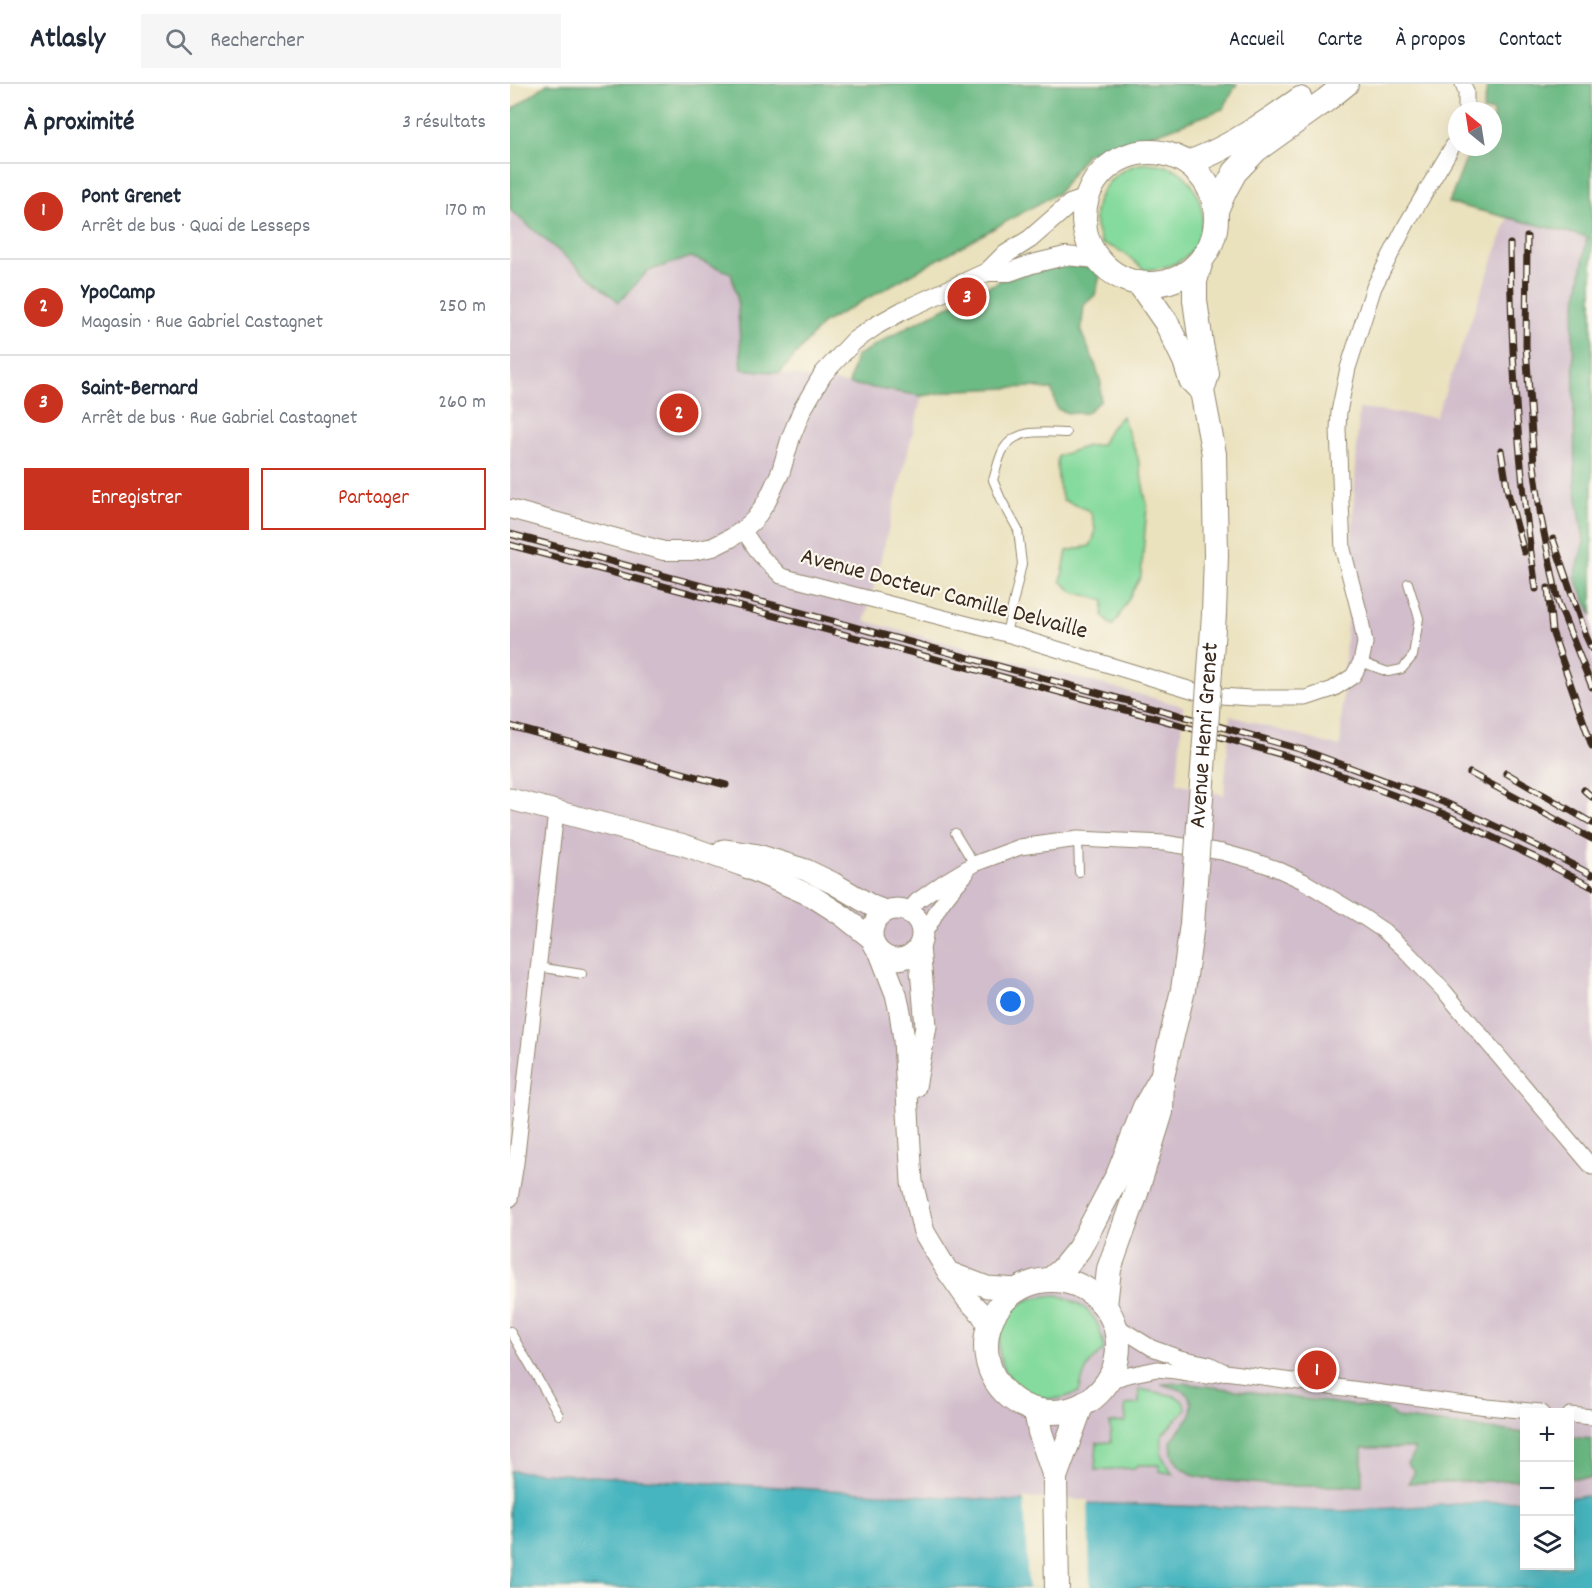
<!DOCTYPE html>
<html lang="fr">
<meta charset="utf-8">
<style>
body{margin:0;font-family:Dekko,sans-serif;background:#f6f6f7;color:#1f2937}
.controls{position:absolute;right:18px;bottom:18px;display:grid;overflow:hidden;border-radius:0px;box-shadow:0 6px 24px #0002}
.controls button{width:54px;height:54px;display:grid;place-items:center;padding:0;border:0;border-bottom:2px solid #e0e1e3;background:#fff;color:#1f2937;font:30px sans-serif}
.compass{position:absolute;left:938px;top:18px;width:54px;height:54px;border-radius:50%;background:#fff;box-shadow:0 6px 24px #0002;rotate:330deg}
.you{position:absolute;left:501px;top:918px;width:21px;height:21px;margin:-15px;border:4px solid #fff;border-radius:50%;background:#1a73e8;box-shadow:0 0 0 9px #1a73e833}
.badge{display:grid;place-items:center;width:39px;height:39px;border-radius:50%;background:#c8321e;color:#fff;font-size:20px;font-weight:700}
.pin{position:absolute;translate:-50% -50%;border:3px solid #fff;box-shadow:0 2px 6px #0006}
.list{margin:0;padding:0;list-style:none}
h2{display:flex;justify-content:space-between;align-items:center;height:78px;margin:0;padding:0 24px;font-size:26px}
h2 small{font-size:20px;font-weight:400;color:#747a83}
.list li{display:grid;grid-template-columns:39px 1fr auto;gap:18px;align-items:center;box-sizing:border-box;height:96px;padding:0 24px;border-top:2px solid #e0e1e3}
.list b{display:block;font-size:22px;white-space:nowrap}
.list p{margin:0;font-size:20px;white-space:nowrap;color:#747a83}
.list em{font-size:20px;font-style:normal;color:#747a83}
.actions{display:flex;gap:12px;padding:18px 24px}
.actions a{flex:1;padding:14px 0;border:2px solid #c8321e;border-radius:0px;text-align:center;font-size:21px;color:#c8321e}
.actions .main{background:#c8321e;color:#fff}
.icon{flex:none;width:33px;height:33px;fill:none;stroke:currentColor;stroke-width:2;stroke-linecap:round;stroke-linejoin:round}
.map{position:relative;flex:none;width:1082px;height:1504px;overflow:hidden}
header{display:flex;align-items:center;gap:36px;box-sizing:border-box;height:84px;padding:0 30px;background:#fff;border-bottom:2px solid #e0e1e3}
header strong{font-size:28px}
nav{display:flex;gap:33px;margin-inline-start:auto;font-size:21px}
.search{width:420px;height:54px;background:#f6f6f7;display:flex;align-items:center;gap:15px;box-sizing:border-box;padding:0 21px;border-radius:0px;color:#747a83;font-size:22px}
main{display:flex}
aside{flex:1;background:#fff}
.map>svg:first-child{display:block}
.industrial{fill:#d1bdcb}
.green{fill:#85da9d;stroke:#60825e;stroke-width:1.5}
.forest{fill:#6cba84;stroke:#547251;stroke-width:1.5}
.water{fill:#46b5bf;stroke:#40706e;stroke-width:1.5}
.pier{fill:#eae1bd}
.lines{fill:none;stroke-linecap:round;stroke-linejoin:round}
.service-casing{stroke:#92866e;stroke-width:10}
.minor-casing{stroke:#92866e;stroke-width:17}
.tertiary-casing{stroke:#92866e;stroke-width:20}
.secondary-casing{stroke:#92866e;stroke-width:23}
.primary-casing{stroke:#92866e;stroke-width:26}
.service{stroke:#fff;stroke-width:8}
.minor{stroke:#fff;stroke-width:15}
.tertiary{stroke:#fff;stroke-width:18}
.secondary{stroke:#fff;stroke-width:21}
.primary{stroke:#fff;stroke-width:24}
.rail-casing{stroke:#3b2a1e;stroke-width:7}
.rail{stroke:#fbf7ec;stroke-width:4.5;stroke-dasharray:14;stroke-linecap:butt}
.primary-bridge-casing{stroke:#92866e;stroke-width:26;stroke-linecap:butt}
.primary-bridge{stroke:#fff;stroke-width:24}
.labels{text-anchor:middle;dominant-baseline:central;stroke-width:4.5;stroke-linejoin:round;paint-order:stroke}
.street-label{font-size:24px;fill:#3b2a1e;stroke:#fbf7ec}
</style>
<header>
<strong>Atlasly</strong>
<div class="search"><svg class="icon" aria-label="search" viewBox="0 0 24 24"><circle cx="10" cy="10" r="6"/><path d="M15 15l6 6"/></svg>Rechercher</div>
<nav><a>Accueil</a><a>Carte</a><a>À propos</a><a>Contact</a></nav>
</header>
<main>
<aside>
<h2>À proximité<small>3 résultats</small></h2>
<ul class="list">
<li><span class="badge">1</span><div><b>Pont Grenet</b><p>Arrêt de bus · Quai de Lesseps</p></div><em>170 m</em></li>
<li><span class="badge">2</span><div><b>YpoCamp</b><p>Magasin · Rue Gabriel Castagnet</p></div><em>250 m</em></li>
<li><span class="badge">3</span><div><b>Saint-Bernard</b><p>Arrêt de bus · Rue Gabriel Castagnet</p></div><em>260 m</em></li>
</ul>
<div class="actions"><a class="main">Enregistrer</a><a>Partager</a></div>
</aside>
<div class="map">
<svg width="1082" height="1504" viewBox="0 0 1082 1504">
<rect width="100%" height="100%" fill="#fbf7ec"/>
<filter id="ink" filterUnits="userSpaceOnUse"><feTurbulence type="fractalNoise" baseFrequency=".0167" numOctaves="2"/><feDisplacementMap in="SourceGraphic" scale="12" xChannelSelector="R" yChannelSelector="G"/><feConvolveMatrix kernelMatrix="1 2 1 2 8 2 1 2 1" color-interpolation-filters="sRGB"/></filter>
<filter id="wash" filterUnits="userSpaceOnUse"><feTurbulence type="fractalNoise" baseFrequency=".008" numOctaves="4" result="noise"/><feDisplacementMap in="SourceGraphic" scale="24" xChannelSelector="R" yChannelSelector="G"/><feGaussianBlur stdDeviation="1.35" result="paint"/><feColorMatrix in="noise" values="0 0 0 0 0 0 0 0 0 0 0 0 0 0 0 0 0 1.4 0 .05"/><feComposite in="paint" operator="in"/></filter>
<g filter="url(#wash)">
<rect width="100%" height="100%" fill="#eae1bd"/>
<polygon class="industrial" points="0,126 109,218 138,187 181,173 222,189 227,213 232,285 270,289 412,312 355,537 673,622 667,699 714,711 720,632 830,663 849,325 926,333 1000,129 1082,132 1082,1412 1060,1413 1060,1328 1014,1328 1014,1416 833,1427 502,1417 0,1387"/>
<g class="green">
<path d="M636,79c12,1 25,2 35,10 29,23 29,73 -5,90 -10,5 -20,6 -32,7 -13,-12 -24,-22 -42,-26 -2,-6 -5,-12 -6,-18 -6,-23 11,-49 32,-58 5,-3 12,-4 18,-5z"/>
<path d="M612,332l16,42 9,49 -6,69 -23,42 -6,8 -9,-10 1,-16 -31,-8 -12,-11 6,-30 23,-5c8,-14 5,-21 0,-35l-27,-11c-5,-15 -7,-29 -5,-44l29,-10 14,-1 8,-15z"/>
<path d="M548,1211c30,10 43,23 46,55 -16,12 -21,23 -25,42 -6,2 -12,5 -18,6 -58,10 -87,-69 -35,-97 10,-5 21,-5 32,-6z"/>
<polygon points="629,1305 665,1312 673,1317 676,1325 652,1351 651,1371 663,1390 649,1387 649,1381 628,1381 624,1384 585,1386 587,1359 601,1358 600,1339 616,1338 615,1321 629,1320"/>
</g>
<g class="forest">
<polygon points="37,0 727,0 713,25 654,47 576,70 548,109 313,239 270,289 232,285 227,213 221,189 181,173 138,187 109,218 0,126 0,27"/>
<polygon points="978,0 1082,0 1082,531 1065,493 1074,458 1065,400 1063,239 1077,153 939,119 961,63 983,63 983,27 973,27"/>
<polygon points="550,180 581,184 590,192 585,211 574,221 571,248 584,277 591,299 590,317 576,329 558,329 547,325 542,306 524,303 449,306 412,312 339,300 346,272 399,242 492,196"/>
<polygon points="674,1299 877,1326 886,1334 1014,1349 1014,1396 898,1399 904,1390 904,1386 897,1379 904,1371 904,1364 852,1364 852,1402 777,1402 705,1396 685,1392 669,1382 662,1370 661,1357 681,1331 682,1319 678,1311 671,1306 651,1300"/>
<polygon points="1060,1353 1082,1355 1082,1394 1060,1394"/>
</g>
<polygon class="water" points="0,1387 502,1417 833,1427 1014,1416 1014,1482 1060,1482 1060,1413 1082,1412 1082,1504 0,1504"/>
<polygon class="pier" points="514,1414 578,1416 580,1504 518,1504"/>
</g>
<g filter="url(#ink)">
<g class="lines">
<g class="service-casing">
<g id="service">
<path d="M496,550l16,-70 -4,-34 -17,-31 -8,-19c3,-9 5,-19 9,-28 11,-24 41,-20 64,-19"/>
<polyline points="851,578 878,588 892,585 903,572 909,534 898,499"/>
<polyline points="445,749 464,780"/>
<polyline points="568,755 569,788"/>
<polyline points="28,883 72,890"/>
<polyline points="0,1247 49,1331"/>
</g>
</g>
<g class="minor-casing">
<g id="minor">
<polyline points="953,0 956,7 956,27"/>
<polyline points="233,446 250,471 271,492 504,552 688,608 711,612 740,614 796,614 823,605 843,592 851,578 855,559 850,531 833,466 828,345 829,328 838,284 864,203 897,139 947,55"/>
<polyline points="398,827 407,817 434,798 464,780 510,763 568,755 654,759 712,768 741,776 767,785 793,797 853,833 874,847 894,865 934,907 1082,1083"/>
<path d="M413,850c7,-8 10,-16 15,-25 8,-13 18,-24 28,-35"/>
<polyline points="0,1115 6,1079 46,728"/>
<polyline points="605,1241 642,1264 670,1274 699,1280 715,1288 977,1323 1031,1328"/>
<polyline points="598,1298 614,1292 647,1285 666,1287 697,1292 715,1288"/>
<polyline points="1060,1331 1082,1333"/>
</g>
</g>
<g class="tertiary-casing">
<g id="tertiary">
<polyline points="477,188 499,188 522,180 555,172 588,175"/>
<polyline points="0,425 154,467 182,467 193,465 203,463 221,454 233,446 245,435 257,417 271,387 281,353 292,326 313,290 344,257 367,241 392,227 477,188 493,172 520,155 560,120 577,114"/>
</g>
</g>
<g class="secondary-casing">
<g id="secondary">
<polyline points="0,715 174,761 231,781 302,812 333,832 362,855"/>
<polyline points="214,766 248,771 296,786 323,799 362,822 375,827"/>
<circle cx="387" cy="850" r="25"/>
<polyline points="370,869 386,910 390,928 394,956 402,1098 414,1148 438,1188 457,1215 471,1229 479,1242"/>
<polyline points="405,1003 416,942 409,863"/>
<polyline points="438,1188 477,1203 507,1205"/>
</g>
</g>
<g class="primary-casing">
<g id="primary">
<circle cx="640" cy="134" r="66"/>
<path d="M677,79c38,-12 80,-41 113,-64"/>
<polyline points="706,126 715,106 725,88 746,66 816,16 836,0"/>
<polyline points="691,177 685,197 685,216 691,260 697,290 692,307 704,370 706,471 704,530"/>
<polyline points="629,199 656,238 675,277 681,296 692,307"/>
<circle cx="542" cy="1262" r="66"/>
<polyline points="540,1196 552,1186 569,1165 609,1089 635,1023 651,995"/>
<polyline points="595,1222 599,1185 625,1112 651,1028 652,993 673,906 682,840"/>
<polyline points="526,1327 530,1348 545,1393 547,1504"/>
<polyline points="545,1393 571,1322"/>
</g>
</g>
<use href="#service" class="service"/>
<use href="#minor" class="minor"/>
<use href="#tertiary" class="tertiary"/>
<use href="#secondary" class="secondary"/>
<use href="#primary" class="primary"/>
<g class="rail-casing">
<g id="rail">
<polyline points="1017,153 1016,262 1024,381 1031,434 1048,518 1082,603"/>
<path d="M1000,160c1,116 9,231 26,345"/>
<polyline points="991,366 998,409 1014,468"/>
<polyline points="0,450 644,624 793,666 938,720 1029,763 1082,791"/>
<polyline points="1043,455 1076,552 1082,565"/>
<polyline points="0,461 642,633 790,676 934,730 1024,773 1082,803"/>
<polyline points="1038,504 1042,547 1082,662"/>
<polyline points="0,642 216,701"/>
<polyline points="960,689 1082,755"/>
<polyline points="996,689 1082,739"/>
<polyline points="1074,706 1082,713"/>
</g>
</g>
<use href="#rail" class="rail"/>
<g class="primary-bridge-casing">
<g id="primary-bridge">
<path id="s1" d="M682,840l22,-310"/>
</g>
</g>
<use href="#primary-bridge" class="primary-bridge"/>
</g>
</g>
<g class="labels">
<g class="street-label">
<text transform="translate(434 511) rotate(15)">Avenue Docteur Camille Delvaille</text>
<text stroke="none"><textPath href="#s1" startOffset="189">Avenue Henri Grenet</textPath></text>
</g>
</g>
</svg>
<div class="controls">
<button>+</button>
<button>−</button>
<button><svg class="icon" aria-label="layers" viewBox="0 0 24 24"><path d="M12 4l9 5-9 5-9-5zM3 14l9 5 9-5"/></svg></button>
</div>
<svg class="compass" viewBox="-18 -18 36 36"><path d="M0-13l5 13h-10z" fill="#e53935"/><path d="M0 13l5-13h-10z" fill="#747a83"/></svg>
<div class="you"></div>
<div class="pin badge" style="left:807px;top:1286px">1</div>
<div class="pin badge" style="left:169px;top:329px">2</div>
<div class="pin badge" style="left:457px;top:213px">3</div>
</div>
</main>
